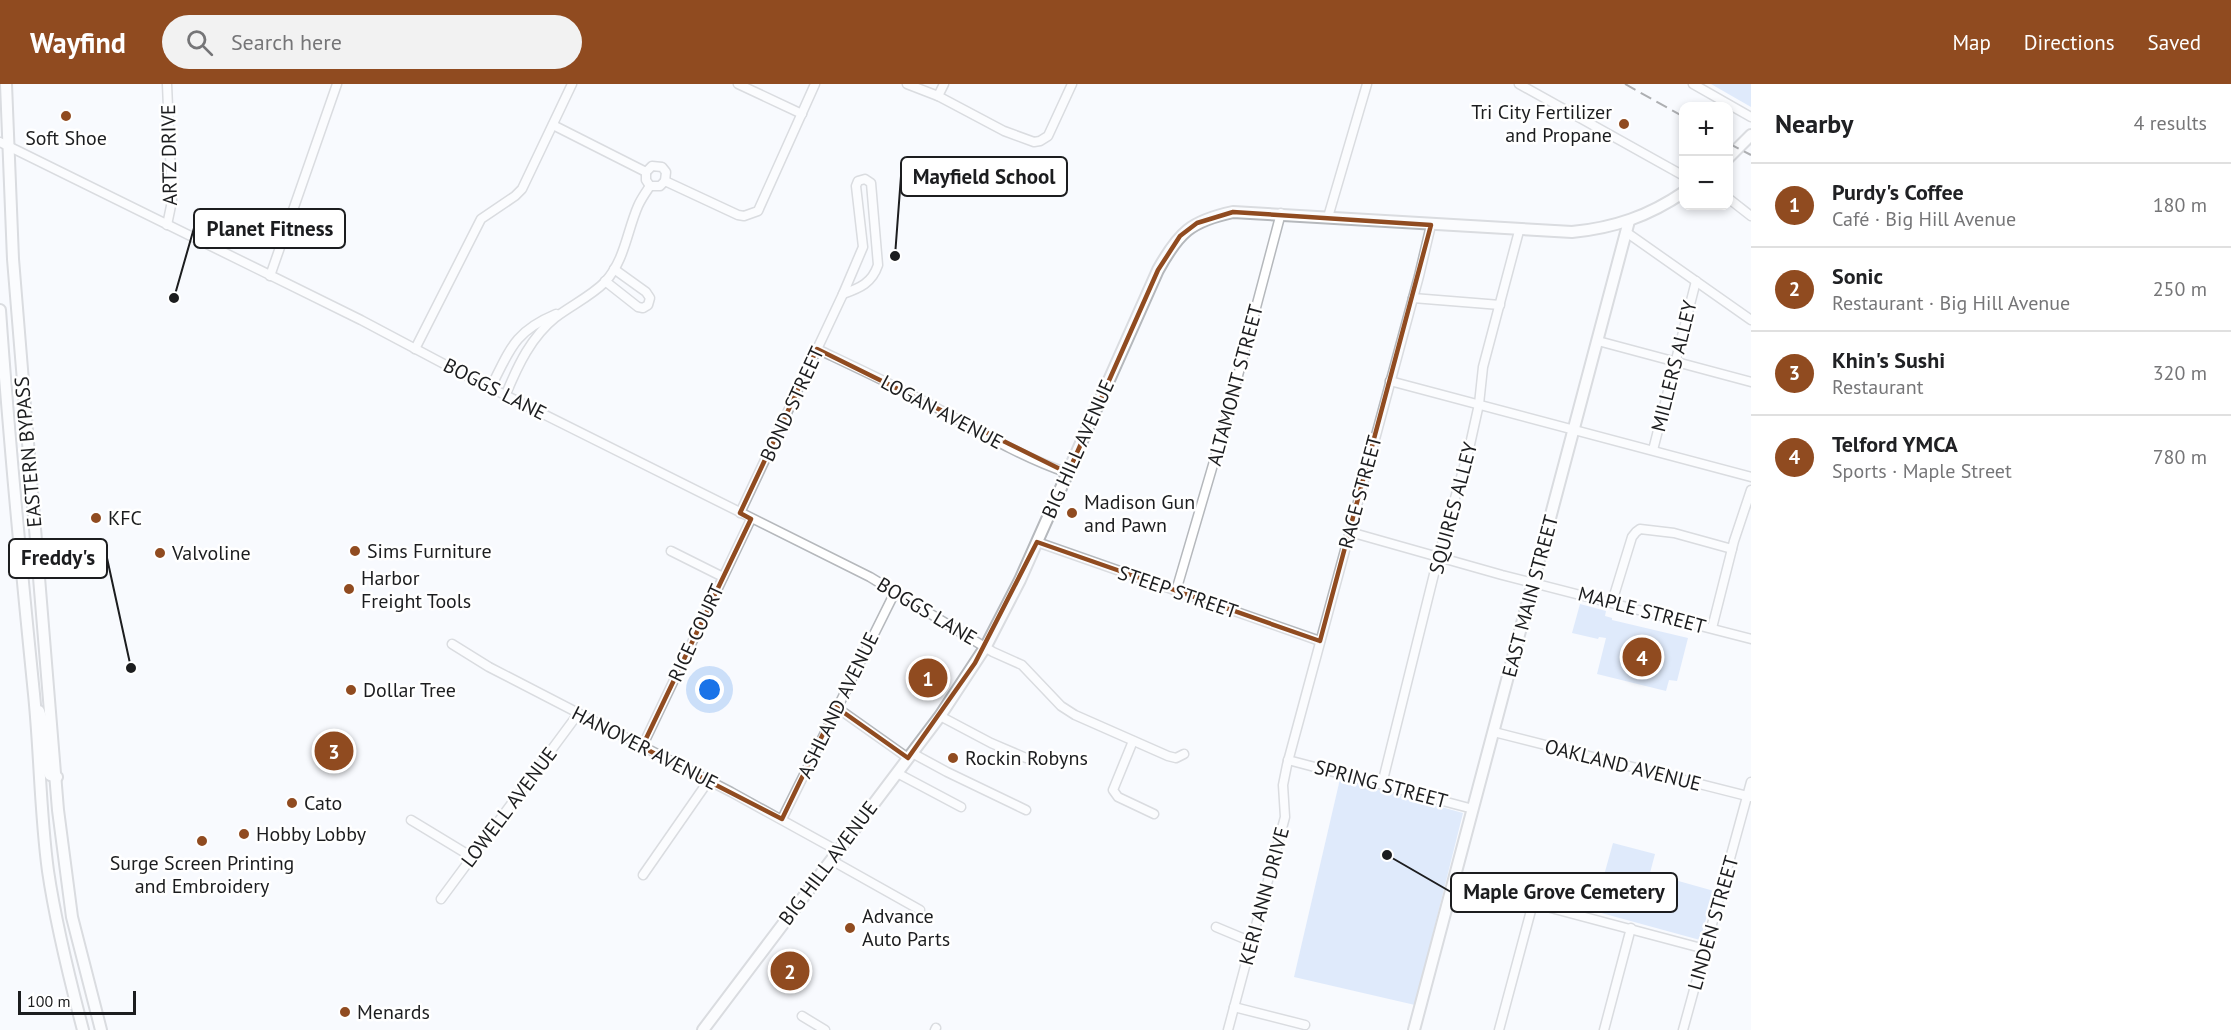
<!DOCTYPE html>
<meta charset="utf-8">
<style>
body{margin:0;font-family:"PT Sans",sans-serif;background:#f2f2f2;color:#202124}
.controls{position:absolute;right:18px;top:18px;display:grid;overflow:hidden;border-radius:12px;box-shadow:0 3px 9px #0003}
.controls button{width:54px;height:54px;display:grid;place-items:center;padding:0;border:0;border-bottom:2px solid #e0e0e0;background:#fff;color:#202124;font:30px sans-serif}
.scale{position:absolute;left:18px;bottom:15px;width:118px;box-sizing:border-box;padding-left:6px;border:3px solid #1c1d1f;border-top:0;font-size:16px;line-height:21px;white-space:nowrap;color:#1c1d1f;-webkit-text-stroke:4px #fff;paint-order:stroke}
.you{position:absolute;left:710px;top:606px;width:21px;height:21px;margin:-15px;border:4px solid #fff;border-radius:50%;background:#1a73e8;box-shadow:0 0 0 9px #1a73e833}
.badge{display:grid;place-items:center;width:39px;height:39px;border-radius:50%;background:#904b20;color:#fff;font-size:20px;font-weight:700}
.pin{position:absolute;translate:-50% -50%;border:3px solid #fff;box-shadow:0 2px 6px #0006}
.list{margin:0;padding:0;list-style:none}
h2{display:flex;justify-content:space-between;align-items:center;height:78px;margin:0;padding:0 24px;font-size:26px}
h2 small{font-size:20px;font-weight:400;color:#757577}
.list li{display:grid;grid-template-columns:39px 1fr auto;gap:18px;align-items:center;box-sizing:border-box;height:84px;padding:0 24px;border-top:2px solid #e0e0e0}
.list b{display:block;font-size:22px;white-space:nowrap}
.list p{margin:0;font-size:20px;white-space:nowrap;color:#757577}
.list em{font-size:20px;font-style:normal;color:#757577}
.icon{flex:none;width:33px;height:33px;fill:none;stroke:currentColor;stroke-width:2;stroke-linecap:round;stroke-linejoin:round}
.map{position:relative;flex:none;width:1751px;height:946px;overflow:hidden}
header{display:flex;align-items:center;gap:36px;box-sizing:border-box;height:84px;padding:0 30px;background:#904b20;color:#fff}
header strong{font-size:28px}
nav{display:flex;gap:33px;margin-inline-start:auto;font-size:21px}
.search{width:420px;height:54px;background:#f2f2f2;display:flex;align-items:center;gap:15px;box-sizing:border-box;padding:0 21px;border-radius:33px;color:#757577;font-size:22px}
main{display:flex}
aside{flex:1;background:#fff}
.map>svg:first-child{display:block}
.green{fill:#c1d7f9}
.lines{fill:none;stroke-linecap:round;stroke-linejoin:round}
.minor-casing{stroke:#b5b8bc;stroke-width:11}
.major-casing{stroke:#b5b8bc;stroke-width:14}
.minor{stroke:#fff;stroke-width:8}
.major{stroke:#fff;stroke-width:10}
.rail{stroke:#535457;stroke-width:2;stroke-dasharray:12 6;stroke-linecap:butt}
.marked{fill:none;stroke:#904b20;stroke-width:4.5;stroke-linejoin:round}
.poi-dot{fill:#904b20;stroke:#fff;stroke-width:2}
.labels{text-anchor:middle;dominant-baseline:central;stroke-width:5;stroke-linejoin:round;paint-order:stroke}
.poi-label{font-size:20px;fill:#1c1d1f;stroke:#fff;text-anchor:start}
.street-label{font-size:20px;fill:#1c1d1f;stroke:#fff}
.leader{fill:none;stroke:#1c1d1f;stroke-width:2}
.callout-dot{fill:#1c1d1f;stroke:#fff;stroke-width:2}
.callout{fill:#fff;stroke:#1c1d1f;stroke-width:2}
.callout-label{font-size:21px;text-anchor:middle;font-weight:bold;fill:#1c1d1f}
</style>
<header>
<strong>Wayfind</strong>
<div class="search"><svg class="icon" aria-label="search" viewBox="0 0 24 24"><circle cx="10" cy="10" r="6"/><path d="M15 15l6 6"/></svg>Search here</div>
<nav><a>Map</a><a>Directions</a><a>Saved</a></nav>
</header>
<main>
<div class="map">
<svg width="1751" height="946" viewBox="0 0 1751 946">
<rect width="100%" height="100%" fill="#f8fafe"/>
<g class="green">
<polygon points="1711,0 1751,0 1751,23"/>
<polygon points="1580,520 1606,527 1605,532 1612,534 1612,536 1688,554 1677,597 1669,596 1666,607 1597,590 1606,554 1599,553 1598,555 1572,549"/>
<polygon points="1340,695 1463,729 1415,921 1294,893"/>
<polygon points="1613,759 1655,770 1650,789 1714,807 1700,856 1594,827"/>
</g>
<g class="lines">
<g class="minor-casing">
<g id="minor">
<polyline points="738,0 802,30"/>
<polyline points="907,0 938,12 1004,47 1034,58 1040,57 1048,52 1072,0"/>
<polyline points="1519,0 1684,92"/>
<polyline points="1693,0 1751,33"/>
<polyline points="938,12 944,0"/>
<polyline points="553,41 646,88"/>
<polyline points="0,58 361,236 461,289 870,493 993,568 1022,581 1061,622 1075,631 1168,672 1176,674 1184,670"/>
<polyline points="646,88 652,82 662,83 666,88 665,97"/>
<polyline points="646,88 646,96 650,102 660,102 665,97"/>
<path d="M865,95l6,4 7,82c-6,18 -18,23 -35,29l20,-47 -7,-61 2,-5z"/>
<polyline points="665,97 738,131 744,132 758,127 815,0"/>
<polyline points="1728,114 1751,132"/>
<polyline points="1328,133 1367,0"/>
<polyline points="167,141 172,117 167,0"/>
<polyline points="1626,148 1751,236"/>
<polyline points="270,192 337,0"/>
<polyline points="605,197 638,223 643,224 648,221 650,214 646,208 614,185"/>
<polyline points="1413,214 1500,221"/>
<polyline points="1598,257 1751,298"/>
<polyline points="415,265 481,135 515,112 522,105 572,0"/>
<path d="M817,265c40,19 81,38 120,59 43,24 84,49 131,65"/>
<polyline points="1390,297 1751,393"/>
<path d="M491,303c19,-38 24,-56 65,-73"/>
<path d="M506,310c12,-29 25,-57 50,-77 16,-12 35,-21 49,-35 20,-22 22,-51 33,-76 3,-7 8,-14 12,-20"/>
<polyline points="1653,366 1696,197"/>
<polyline points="740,429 843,210"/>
<polyline points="1350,448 1502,491 1751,555"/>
<polyline points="1037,458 1320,557"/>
<polyline points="671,467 723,493"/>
<polyline points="1176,507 1227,333 1281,129"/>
<polyline points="1612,518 1632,453 1636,448 1640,445 1674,449 1732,465"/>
<polyline points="1712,544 1734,457 1751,406"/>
<polyline points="452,560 489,583 731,708 838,767"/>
<polyline points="836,623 908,674"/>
<polyline points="940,632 991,659 1026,674"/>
<polyline points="1494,648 1751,713"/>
<polyline points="1133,657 1113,706 1118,713 1154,730"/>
<polyline points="642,663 751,435"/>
<polyline points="912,669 947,688 1026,726"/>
<polyline points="1288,676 1473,725"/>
<polyline points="897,689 961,723"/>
<polyline points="1382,700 1438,474 1469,365 1479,320 1483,283 1519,147"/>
<polyline points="782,735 895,508"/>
<polyline points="411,736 472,773"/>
<polyline points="831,776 920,826"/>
<polyline points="643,791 709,696"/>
<polyline points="1453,798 1705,865"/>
<polyline points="441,815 578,630"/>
<polyline points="1216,843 1252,858"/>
<polyline points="1234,923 1305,941"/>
<polyline points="802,932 825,946"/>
<polyline points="935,946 936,944"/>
<polyline points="1228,946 1285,733 1283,701 1287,681 1419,192 1431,141"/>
<polyline points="1499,946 1533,819"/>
<polyline points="1604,946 1631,844"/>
<polyline points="1683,946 1751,698"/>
</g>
</g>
<g class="major-casing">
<g id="major">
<polyline points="6,0 13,175 58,726 72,833 101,946"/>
<polyline points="1728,74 1751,51"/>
<path d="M0,226c9,129 21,256 34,384 6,59 6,118 14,177 8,54 21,106 35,159"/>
<polyline points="39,627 44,642 46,682 50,691 57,693"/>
<path d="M703,946l237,-314 46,-70 34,-66 138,-310c21,-38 33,-49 75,-58l339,20c42,-4 77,-16 112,-40"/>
<polyline points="1414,946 1629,137"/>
</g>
</g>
<use href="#minor" class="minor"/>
<use href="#major" class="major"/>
<g class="rail">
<polyline points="1625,0 1684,33"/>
<polyline points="1728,59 1751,71"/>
</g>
</g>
<path d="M0 0H1751V946H0ZM1233,128l198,13 -111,416 -283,-99 -62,121 -67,95 -72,-51 -54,112 -140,-72 109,-228 -11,-6 77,-164 251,124 90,-203 22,-34 17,-13z" fill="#f8fafe" fill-opacity=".55" fill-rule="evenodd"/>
<path class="marked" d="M1233,128l198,13 -111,416 -283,-99 -62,121 -67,95 -72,-51 -54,112 -140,-72 109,-228 -11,-6 77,-164 251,124 90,-203 22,-34 17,-13z"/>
<g class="poi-dot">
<circle cx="66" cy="32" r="6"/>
<circle cx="1624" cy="40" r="6"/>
<circle cx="1072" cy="429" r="6"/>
<circle cx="96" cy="434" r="6"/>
<circle cx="355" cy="467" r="6"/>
<circle cx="160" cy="469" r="6"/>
<circle cx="349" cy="505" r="6"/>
<circle cx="351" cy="606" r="6"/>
<circle cx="953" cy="674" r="6"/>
<circle cx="292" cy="719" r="6"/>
<circle cx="244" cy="750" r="6"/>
<circle cx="202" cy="757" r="6"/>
<circle cx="850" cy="844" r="6"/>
<circle cx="345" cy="928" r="6"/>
</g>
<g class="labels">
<g class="poi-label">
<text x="1612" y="28" text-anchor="end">Tri City Fertilizer<tspan x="1612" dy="23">and Propane</tspan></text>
<text x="66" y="54" text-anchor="middle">Soft Shoe</text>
<text x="1084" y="418">Madison Gun<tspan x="1084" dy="23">and Pawn</tspan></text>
<text x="108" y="434">KFC</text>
<text x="367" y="467">Sims Furniture</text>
<text x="172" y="469">Valvoline</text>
<text x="361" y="494">Harbor<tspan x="361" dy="23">Freight Tools</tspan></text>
<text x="363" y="606">Dollar Tree</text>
<text x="965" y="674">Rockin Robyns</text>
<text x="304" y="719">Cato</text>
<text x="256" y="750">Hobby Lobby</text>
<text x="202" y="779" text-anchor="middle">Surge Screen Printing<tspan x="202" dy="23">and Embroidery</tspan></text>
<text x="862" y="832">Advance<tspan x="862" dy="23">Auto Parts</tspan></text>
<text x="357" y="928">Menards</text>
</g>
<g class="street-label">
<text transform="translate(169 71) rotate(-91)">ARTZ DRIVE</text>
<text transform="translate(1674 282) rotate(-76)">MILLERS ALLEY</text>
<text transform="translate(1235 301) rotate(-75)">ALTAMONT STREET</text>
<text transform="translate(495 305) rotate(27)">BOGGS LANE</text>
<text transform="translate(792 320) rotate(-65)">BOND STREET</text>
<text transform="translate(942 328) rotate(28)">LOGAN AVENUE</text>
<text transform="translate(1078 365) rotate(-66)">BIG HILL AVENUE</text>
<text transform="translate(28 368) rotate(-95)">EASTERN BYPASS</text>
<text transform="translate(1360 408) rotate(-75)">RACE STREET</text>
<text transform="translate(1453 424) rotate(-75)">SQUIRES ALLEY</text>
<text transform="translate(1178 508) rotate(19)">STEEP STREET</text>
<text transform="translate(1530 512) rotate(-75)">EAST MAIN STREET</text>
<text transform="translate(1642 526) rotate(15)">MAPLE STREET</text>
<text transform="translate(927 527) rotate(31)">BOGGS LANE</text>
<text transform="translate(696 549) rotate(-65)">RICE COURT</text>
<text transform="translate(838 621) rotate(-64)">ASHLAND AVENUE</text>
<text transform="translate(645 664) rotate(27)">HANOVER AVENUE</text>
<text transform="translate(1623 681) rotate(14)">OAKLAND AVENUE</text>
<text transform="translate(1381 700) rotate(15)">SPRING STREET</text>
<text transform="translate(509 723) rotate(-53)">LOWELL AVENUE</text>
<text transform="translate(828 779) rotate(-53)">BIG HILL AVENUE</text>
<text transform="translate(1264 812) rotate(-75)">KERI ANN DRIVE</text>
<text transform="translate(1713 839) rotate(-74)">LINDEN STREET</text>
</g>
</g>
<path class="leader" d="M895 172L901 92M174 214L194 144M131 584L107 474M1387 771L1451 808"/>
<g class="callout-dot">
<circle cx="895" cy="172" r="6"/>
<circle cx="174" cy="214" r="6"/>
<circle cx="131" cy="584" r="6"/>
<circle cx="1387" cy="771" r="6"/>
</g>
<g class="callout">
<rect x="901" y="73" width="166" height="39" rx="6"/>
<rect x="194" y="125" width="151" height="39" rx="6"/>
<rect x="9" y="455" width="98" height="39" rx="6"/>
<rect x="1451" y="789" width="226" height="39" rx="6"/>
</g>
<g class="callout-label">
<text x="984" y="100">Mayfield School</text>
<text x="270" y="152">Planet Fitness</text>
<text x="58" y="481">Freddy's</text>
<text x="1564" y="815">Maple Grove Cemetery</text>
</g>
</svg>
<div class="controls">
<button>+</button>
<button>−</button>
</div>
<div class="scale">100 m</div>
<div class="you"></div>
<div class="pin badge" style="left:928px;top:594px">1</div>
<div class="pin badge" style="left:790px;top:887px">2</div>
<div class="pin badge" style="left:334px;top:667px">3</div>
<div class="pin badge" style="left:1642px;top:573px">4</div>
</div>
<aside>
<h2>Nearby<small>4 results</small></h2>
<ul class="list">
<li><span class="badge">1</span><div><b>Purdy's Coffee</b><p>Café · Big Hill Avenue</p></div><em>180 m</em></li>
<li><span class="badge">2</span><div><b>Sonic</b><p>Restaurant · Big Hill Avenue</p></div><em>250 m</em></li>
<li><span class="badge">3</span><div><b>Khin's Sushi</b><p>Restaurant</p></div><em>320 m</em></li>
<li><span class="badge">4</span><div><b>Telford YMCA</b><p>Sports · Maple Street</p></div><em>780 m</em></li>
</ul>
</aside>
</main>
